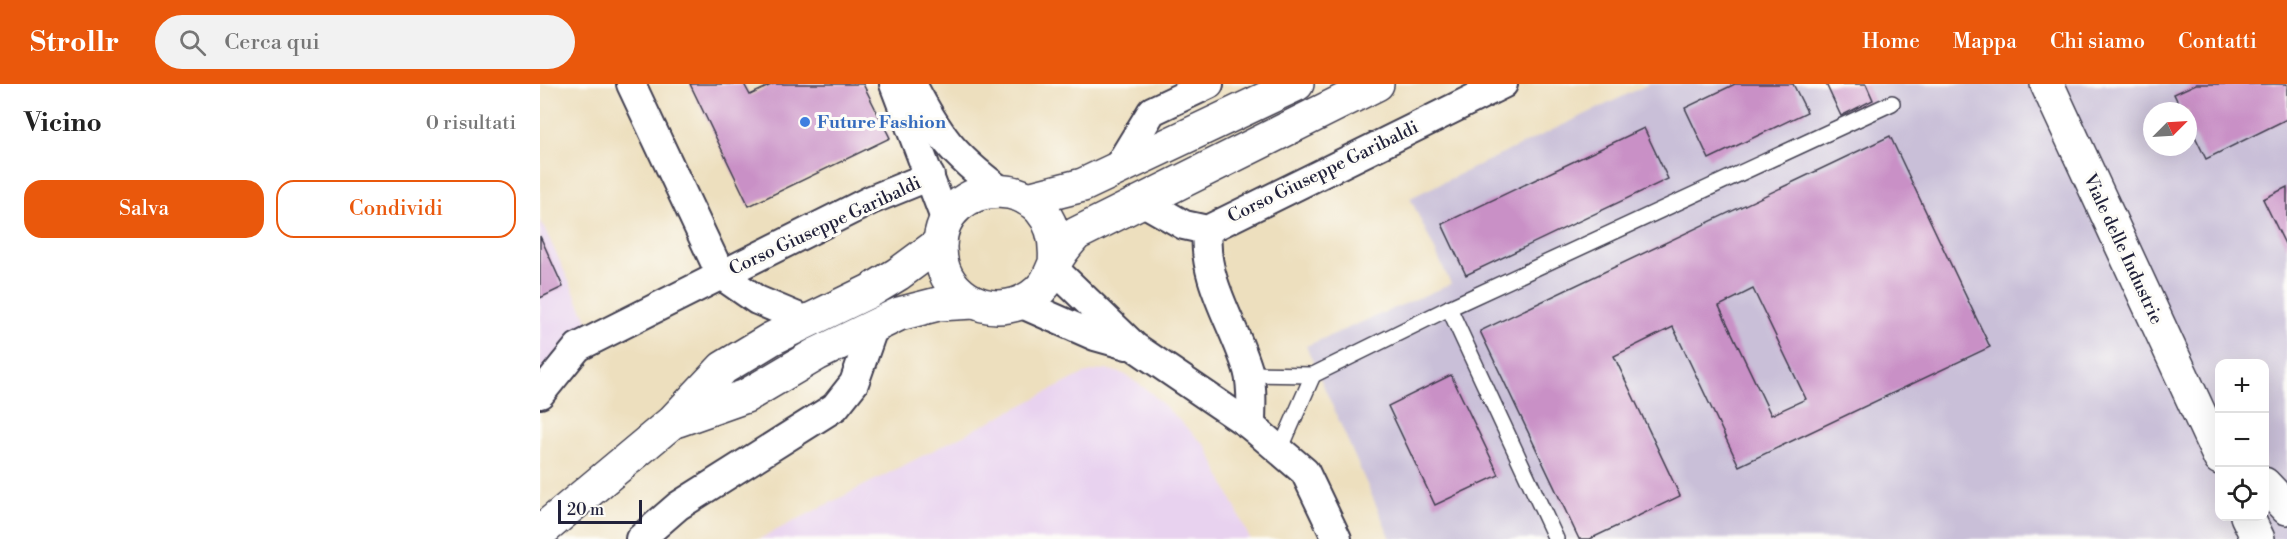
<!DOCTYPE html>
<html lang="it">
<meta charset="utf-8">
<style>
body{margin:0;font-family:"Libre Bodoni",serif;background:#f2f2f2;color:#222}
.controls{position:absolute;right:18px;bottom:18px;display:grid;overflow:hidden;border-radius:12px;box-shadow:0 6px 24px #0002}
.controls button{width:54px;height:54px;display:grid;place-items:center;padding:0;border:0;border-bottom:2px solid #e0e0e0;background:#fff;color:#222;font:30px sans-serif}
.compass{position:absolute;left:1603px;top:18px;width:54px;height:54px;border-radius:50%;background:#fff;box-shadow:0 6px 24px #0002;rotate:66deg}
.scale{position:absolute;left:18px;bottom:15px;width:84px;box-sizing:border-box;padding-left:6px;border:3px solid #22223b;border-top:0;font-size:16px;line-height:21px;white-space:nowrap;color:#22223b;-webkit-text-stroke:4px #fdfcf7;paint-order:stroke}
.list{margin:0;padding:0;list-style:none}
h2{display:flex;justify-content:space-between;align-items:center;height:78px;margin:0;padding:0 24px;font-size:26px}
h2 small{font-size:20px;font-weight:400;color:#767676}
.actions{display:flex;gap:12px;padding:18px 24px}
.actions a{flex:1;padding:14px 0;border:2px solid #ea580c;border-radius:18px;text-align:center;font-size:21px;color:#ea580c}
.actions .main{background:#ea580c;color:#fff}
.icon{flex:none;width:33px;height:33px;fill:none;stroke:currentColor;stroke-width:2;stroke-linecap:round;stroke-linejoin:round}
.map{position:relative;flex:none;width:1747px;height:455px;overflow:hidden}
header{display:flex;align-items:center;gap:36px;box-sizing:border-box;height:84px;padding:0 30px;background:#ea580c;color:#fff}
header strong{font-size:28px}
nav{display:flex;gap:33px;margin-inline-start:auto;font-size:21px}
.search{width:420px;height:54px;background:#f2f2f2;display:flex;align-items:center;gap:15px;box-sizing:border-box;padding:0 21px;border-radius:33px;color:#767676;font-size:22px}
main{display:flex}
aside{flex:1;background:#fff}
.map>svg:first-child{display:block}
.built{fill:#e8d2ef}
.industrial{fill:#c9bfd8;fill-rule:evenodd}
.building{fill:#c990c6;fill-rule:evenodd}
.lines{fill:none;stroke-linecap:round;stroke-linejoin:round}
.lane-casing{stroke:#403e4f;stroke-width:18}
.street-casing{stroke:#403e4f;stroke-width:32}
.secondary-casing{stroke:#403e4f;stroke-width:36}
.lane{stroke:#fff;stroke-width:15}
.street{stroke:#fff;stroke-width:28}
.secondary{stroke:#fff;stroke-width:33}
.shop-dot{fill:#3f7fe0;stroke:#fdfcf7;stroke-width:2}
.labels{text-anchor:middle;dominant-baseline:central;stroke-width:6;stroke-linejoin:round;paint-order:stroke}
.shop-label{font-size:18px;font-weight:bold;fill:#366cbe;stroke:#fdfcf7;text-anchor:start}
.street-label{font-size:18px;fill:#22223b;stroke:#fdfcf7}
</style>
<header>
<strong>Strollr</strong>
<div class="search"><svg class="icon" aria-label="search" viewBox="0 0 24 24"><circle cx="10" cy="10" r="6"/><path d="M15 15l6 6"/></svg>Cerca qui</div>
<nav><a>Home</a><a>Mappa</a><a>Chi siamo</a><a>Contatti</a></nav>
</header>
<main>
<aside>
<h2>Vicino<small>0 risultati</small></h2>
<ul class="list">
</ul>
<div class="actions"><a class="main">Salva</a><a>Condividi</a></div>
</aside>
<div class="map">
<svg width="1747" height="455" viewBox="0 0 1747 455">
<rect width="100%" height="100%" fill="#fdfcf7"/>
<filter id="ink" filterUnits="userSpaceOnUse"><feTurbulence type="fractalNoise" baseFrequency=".0167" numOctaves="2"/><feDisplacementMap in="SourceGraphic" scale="12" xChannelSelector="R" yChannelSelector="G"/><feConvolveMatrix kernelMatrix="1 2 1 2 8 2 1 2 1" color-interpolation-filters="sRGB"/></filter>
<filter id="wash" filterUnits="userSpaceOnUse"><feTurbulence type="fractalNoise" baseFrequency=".008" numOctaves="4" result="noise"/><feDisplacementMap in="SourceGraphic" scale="24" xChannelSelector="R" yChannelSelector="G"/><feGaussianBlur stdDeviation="1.35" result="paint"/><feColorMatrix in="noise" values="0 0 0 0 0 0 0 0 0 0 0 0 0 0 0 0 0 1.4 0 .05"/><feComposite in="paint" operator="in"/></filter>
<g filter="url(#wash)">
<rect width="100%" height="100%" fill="#eddfbe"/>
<g class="built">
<polygon points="0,135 48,238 0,295"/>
<polygon points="566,285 584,290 610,308 667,363 710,455 219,455 543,290"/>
</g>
<path class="industrial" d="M1109,0h638v455h-896l-85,-193 145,-62 -41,-86zM1612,27h36v36h-36zM1680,280h44v152h-44z"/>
<g id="blocks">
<g class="building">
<polygon points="150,0 204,0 210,11 233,0 323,0 350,54 209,122"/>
<polygon points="1195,0 1253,0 1267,28 1169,75 1145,24"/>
<polygon points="1286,0 1326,0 1333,16 1301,32"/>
<polygon points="1656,0 1747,0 1747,35 1666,75 1648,38 1648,27 1642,27 1634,10"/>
<polygon points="1104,44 1128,95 926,191 902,140"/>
<path d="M1350,52l100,211 -251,119 -66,-139 -59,29 66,140 -90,43h-11l-99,-208zM1213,205l53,110 -35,16 -52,-109z"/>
<polygon points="1747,103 1747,164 1723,115"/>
<polygon points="0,152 23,203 0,214"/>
<polygon points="911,291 959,391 895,421 848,322"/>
</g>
</g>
</g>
<g filter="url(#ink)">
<use href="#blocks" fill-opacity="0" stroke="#403e4f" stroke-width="1.5"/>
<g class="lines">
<g class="lane-casing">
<g id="lane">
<polyline points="909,224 1016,455"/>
<polyline points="709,290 773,291 909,224 1352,19"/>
<polyline points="740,366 773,291"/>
</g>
</g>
<g class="street-casing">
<g id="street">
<polyline points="91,0 181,191 217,216 267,237"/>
<polyline points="354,0 406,137"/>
<path d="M372,0c27,52 40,70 88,106"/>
<polyline points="576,86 612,27 669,0"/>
<polyline points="602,117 644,141 667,146 963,0"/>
<path d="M667,146c-5,50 27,93 41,140 5,17 3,38 3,56"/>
<polyline points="513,184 595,263 711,342 765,388 797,455"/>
<polyline points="480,219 555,252 587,261"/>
<polyline points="0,310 38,263 331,116 390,92"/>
<polyline points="100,455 138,422 295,323 314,299 334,242"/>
</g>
</g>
<g class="secondary-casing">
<g id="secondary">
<polyline points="1507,0 1680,374"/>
<polyline points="488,115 543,101 757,0"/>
<path d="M515,179c8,-97 -117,-89 -115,-15 0,21 10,39 27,50 26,16 59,10 78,-14 4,-6 7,-14 10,-21 5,-11 13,-20 21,-29l301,-150"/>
<polyline points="138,336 206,312 277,270 359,230 398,220 434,218"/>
<polyline points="1724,400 1747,424"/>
<polyline points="1707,432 1718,455"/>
<polyline points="0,448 132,338 183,284 231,255 330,207 358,190 400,159"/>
</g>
</g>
<use href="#lane" class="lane"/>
<use href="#street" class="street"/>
<use href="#secondary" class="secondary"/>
</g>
</g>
<circle class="shop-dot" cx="265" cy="38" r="6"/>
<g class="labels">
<g class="shop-label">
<text x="277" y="38">Future Fashion</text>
</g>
<g class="street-label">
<text transform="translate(783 88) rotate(-26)">Corso Giuseppe Garibaldi</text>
<text transform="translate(285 142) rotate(-25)">Corso Giuseppe Garibaldi</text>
<text transform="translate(1583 165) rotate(65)">Viale delle Industrie</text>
</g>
</g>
</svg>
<div class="controls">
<button>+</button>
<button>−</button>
<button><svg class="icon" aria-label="locate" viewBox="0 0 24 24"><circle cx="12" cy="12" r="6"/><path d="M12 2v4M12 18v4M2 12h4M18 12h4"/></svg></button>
</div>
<svg class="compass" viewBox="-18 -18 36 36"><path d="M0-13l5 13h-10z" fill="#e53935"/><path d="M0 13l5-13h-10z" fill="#767676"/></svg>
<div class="scale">20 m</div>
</div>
</main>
